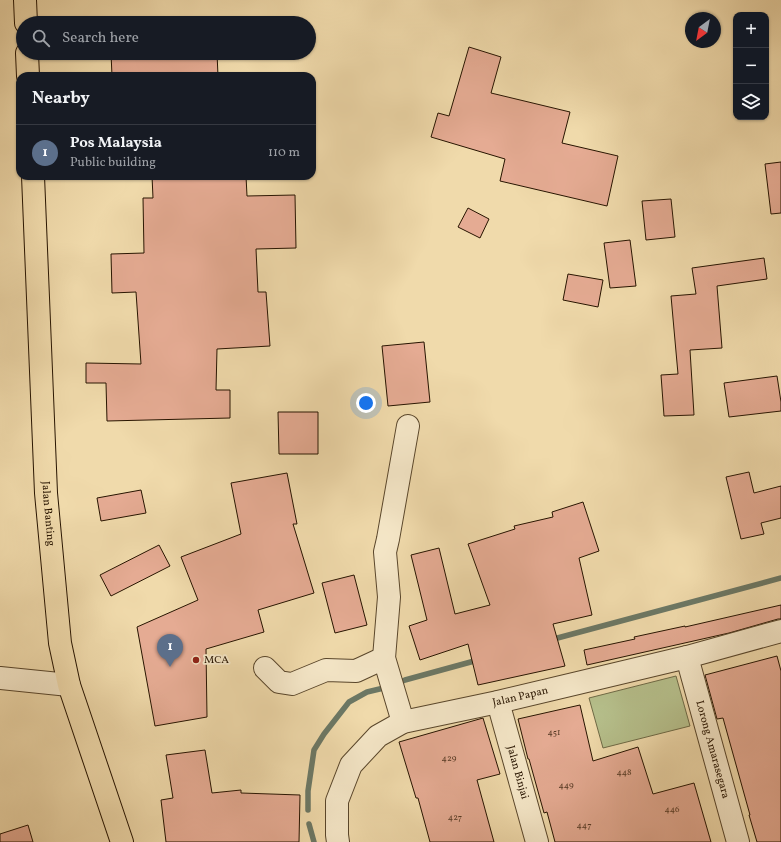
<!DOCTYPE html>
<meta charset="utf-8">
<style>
body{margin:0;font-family:Vollkorn,serif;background:#242831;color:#f1f3f6}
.controls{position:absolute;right:12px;top:12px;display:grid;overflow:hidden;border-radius:8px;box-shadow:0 1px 3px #0004}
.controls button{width:36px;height:36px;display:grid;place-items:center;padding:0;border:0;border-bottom:1px solid #363941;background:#171b24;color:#f1f3f6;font:20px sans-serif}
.compass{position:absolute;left:685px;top:12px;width:36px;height:36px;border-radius:50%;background:#171b24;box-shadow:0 1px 3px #0004;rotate:212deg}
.you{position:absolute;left:366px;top:403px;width:14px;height:14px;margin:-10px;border:3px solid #fff;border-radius:50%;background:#1a73e8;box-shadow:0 0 0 6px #1a73e833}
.badge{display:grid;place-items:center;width:26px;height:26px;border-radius:50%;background:#b45309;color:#fff;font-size:13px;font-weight:700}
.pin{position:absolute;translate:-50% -33px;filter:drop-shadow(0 1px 2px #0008)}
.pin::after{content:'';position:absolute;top:21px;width:14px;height:12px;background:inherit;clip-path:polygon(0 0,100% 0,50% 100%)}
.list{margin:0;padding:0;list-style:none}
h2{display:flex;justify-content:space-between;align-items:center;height:52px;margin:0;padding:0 16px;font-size:17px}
h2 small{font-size:13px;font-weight:400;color:#9ea1a6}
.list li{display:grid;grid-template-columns:26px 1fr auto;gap:12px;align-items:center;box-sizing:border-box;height:56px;padding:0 16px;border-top:1px solid #363941}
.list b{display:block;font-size:15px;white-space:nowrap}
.list p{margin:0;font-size:13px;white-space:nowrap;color:#9ea1a6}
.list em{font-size:13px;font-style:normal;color:#9ea1a6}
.icon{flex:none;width:22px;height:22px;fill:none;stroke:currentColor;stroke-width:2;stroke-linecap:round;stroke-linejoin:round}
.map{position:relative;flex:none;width:781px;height:842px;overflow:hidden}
.search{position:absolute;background:#171b24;box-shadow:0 1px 3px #0004;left:16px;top:16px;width:300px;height:44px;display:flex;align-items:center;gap:10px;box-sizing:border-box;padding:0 14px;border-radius:22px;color:#9ea1a6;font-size:15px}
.panel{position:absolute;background:#171b24;box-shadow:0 1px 3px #0004;left:16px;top:72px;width:300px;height:108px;border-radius:12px}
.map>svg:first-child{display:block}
.green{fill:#b6c08c;stroke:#6e6a46}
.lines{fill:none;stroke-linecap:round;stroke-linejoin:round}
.stream{stroke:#6c7865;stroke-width:5.5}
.building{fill:#e5ab93;stroke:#271400}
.minor-casing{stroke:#59462b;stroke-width:24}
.major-casing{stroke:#271400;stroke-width:24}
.minor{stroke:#f5e7c8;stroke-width:22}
.major{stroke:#f0daab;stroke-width:22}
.poi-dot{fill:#8f2418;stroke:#f5e7c8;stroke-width:1.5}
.labels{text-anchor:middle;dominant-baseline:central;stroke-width:3.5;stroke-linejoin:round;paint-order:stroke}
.number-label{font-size:9px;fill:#563a25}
.street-label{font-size:11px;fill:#271400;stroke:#f5e7c8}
.poi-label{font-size:11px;fill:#271400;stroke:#f5e7c8;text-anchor:start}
</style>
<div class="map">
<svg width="781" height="842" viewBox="0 0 781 842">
<rect width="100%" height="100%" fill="#f0daab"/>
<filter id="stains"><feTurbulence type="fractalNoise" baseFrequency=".005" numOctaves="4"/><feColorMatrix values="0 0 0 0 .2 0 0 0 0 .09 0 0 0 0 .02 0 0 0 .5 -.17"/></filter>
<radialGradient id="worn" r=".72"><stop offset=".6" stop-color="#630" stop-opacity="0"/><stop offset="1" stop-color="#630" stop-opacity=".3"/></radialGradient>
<polygon class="green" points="676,676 690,726 603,748 589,698"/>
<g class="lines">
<g class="stream">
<polyline points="550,640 781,578"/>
<polyline points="396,684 405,680 478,660"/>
<polyline points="308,810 308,791 314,750 324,734 349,702 367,692 388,687"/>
<polyline points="309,824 314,842"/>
</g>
</g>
<g class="building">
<polygon points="469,47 501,57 491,93 570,112 562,143 618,156 607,206 500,181 505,159 431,137 438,113 449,116"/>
<polygon points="111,53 217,53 218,76 112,76"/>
<polygon points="781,162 781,213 771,214 765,164"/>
<polygon points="152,176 246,176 247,196 295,195 296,248 256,249 258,292 266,292 270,346 217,349 216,390 230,390 230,418 107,421 106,383 86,383 86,363 141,364 136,292 112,293 111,254 144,253 143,198 153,198"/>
<polygon points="671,199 675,237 646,240 642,201"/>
<polygon points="468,208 489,219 480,238 458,227"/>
<polygon points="630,240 636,286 610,288 604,243"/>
<polygon points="764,258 767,279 717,286 722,348 690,350 694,415 664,416 661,375 678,374 671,296 696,294 692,268"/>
<polygon points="568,274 603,280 598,307 563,300"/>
<polygon points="424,342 430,402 388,406 382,346"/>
<polygon points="777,376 781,402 781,411 729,417 724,383"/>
<polygon points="278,412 318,412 318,454 279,454"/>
<polygon points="749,472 754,493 781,486 781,518 761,523 764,534 741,539 726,477"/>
<polygon points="287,473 297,524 293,524 314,593 258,610 264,632 206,649 207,717 155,726 137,627 198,600 181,557 241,534 231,483"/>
<polygon points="141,490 146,513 101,521 97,498"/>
<polygon points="583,502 599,551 579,558 592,615 553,624 565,666 478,685 468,644 420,660 409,626 427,620 411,555 439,548 455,614 490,605 468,544 515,529 514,526 553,517 552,512"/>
<polygon points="159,545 170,566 111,596 100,575"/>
<polygon points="354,575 367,625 335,633 322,583"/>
<polygon points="781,605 781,619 778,619 729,633 587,665 584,650 635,639 634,637 685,626 685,627"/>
<polygon points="777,656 781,671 781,842 757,842 749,815 750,815 723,718 717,719 705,675"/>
<polygon points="580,705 593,761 638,747 653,794 694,783 711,842 555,842 547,812 544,813 529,759 528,759 518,719"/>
<polygon points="483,718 500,774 477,780 494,842 430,842 418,798 416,798 399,742"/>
<polygon points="205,750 212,793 241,790 241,793 300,795 299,842 166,842 161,800 173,798 166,755"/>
<polygon points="28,825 33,842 0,842 0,834"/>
</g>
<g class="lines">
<g class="minor-casing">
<g id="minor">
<path id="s1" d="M687,657l51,185"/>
<polyline points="265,668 279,682 292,684 326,670 356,671 384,658"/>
<polyline points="0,678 69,685"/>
<path id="s2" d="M498,702l39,140"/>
<polyline points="403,722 384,658 389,597 385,552 388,539 408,426"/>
<path id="s3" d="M338,842l-1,-7v-34l14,-36 27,-29 25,-14 95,-20 80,-19 109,-26 94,-26"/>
</g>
</g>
<g class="major-casing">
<g id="major">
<polyline points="25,0 26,23"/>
<polyline points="27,53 28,76"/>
<path id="s4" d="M33,176l13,317 14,150 9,42 53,157"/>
</g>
</g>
<use href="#minor" class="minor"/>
<use href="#major" class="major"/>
</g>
<circle class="poi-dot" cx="196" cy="660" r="4"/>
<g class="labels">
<g class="number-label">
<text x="554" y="732">451</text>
<text x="449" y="758">429</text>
<text x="624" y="772">448</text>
<text x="566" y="785">449</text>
<text x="672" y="809">446</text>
<text x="455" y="817">427</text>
<text x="584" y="825">447</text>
</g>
<g class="street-label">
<text stroke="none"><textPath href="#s4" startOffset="338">Jalan Banting</textPath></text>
<text stroke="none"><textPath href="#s3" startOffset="268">Jalan Papan</textPath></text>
<text stroke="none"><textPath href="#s1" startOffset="96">Lorong Amarasegara</textPath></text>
<text stroke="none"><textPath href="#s2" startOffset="73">Jalan Binjai</textPath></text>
</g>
<g class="poi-label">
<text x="204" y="660">MCA</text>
</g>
</g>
<rect width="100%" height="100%" filter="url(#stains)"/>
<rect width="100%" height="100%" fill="url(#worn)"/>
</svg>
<div class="controls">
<button>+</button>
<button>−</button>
<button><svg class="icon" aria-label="layers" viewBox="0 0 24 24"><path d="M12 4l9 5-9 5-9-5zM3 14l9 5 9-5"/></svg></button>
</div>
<svg class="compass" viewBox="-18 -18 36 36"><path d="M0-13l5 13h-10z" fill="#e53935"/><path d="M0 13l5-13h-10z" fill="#9ea1a6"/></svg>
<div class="you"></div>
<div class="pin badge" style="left:170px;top:667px;background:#5c6f8a">1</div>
<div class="search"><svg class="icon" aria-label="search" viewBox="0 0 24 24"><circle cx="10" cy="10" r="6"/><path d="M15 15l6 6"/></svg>Search here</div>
<section class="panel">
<h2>Nearby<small></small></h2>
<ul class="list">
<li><span class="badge" style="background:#5c6f8a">1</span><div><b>Pos Malaysia</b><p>Public building</p></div><em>110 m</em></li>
</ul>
</section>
</div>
